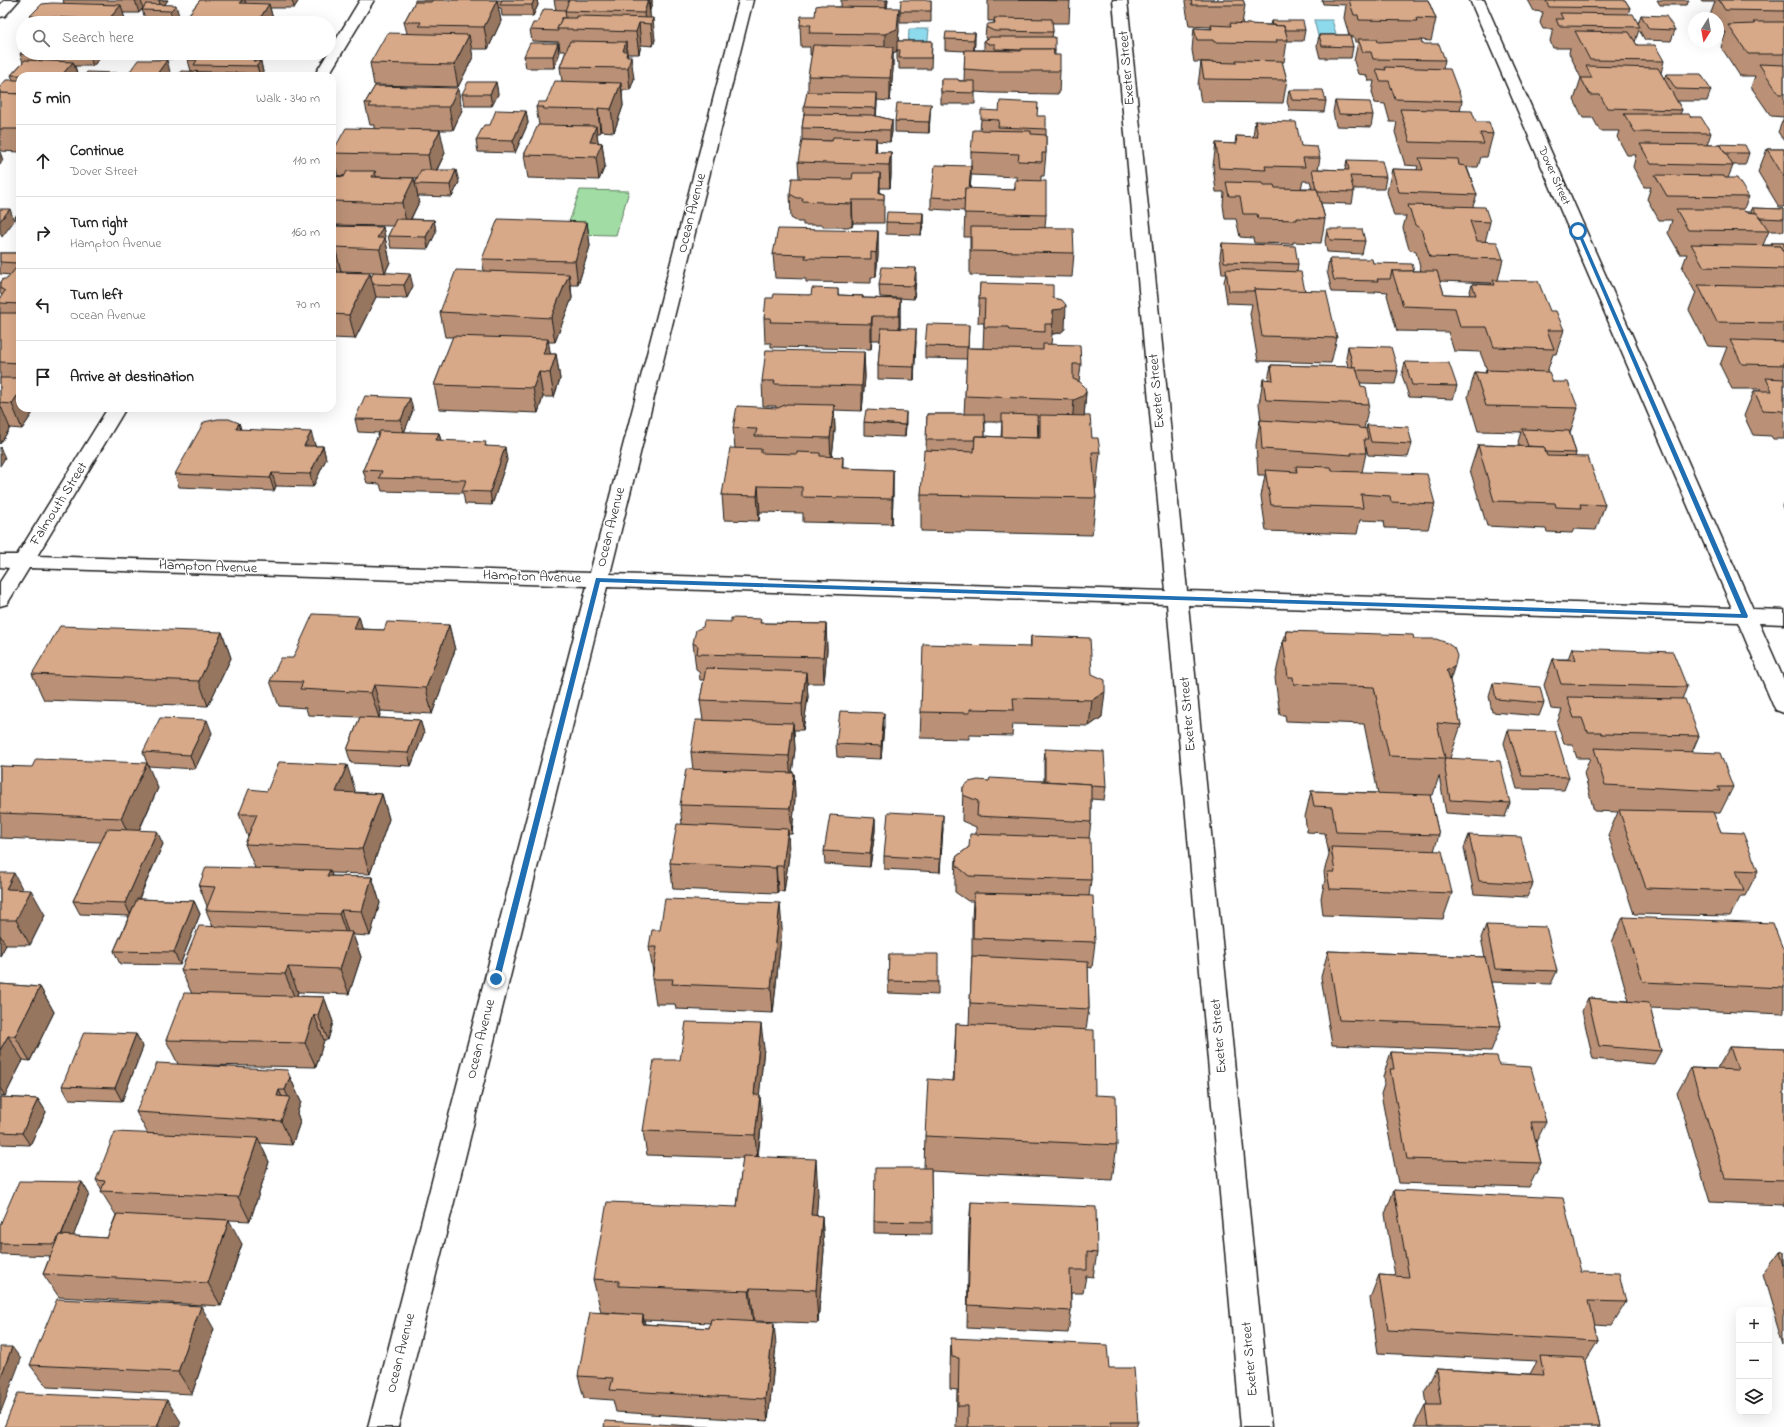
<!DOCTYPE html>
<meta charset="utf-8">
<style>
body{margin:0;font-family:"Indie Flower",sans-serif;background:#f2f2f2;color:#222}
.controls{position:absolute;right:12px;bottom:12px;display:grid;overflow:hidden;border-radius:8px;box-shadow:0 4px 16px #0002}
.controls button{width:36px;height:36px;display:grid;place-items:center;padding:0;border:0;border-bottom:1px solid #e0e0e0;background:#fff;color:#222;font:20px sans-serif}
.compass{position:absolute;left:1688px;top:12px;width:36px;height:36px;border-radius:50%;background:#fff;box-shadow:0 4px 16px #0002;rotate:191deg}
.stop{position:absolute;width:12px;height:12px;margin:-9px;border:3px solid #1f6fb2;border-radius:50%;background:#fff}
.stop.end{background:#1f6fb2;border-color:#fff;box-shadow:0 1px 4px #0008}
.list{margin:0;padding:0;list-style:none}
h2{display:flex;justify-content:space-between;align-items:center;height:52px;margin:0;padding:0 16px;font-size:17px}
h2 small{font-size:13px;font-weight:400;color:#767676}
.list li{display:grid;grid-template-columns:26px 1fr auto;gap:12px;align-items:center;box-sizing:border-box;height:72px;padding:0 16px;border-top:1px solid #e0e0e0}
.list b{display:block;font-size:15px;white-space:nowrap}
.list p{margin:0;font-size:13px;white-space:nowrap;color:#767676}
.list em{font-size:13px;font-style:normal;color:#767676}
.icon{flex:none;width:22px;height:22px;fill:none;stroke:currentColor;stroke-width:2;stroke-linecap:round;stroke-linejoin:round}
.map{position:relative;flex:none;width:1784px;height:1427px;overflow:hidden}
.search{position:absolute;background:#fff;box-shadow:0 4px 16px #0002;left:16px;top:16px;width:320px;height:44px;display:flex;align-items:center;gap:10px;box-sizing:border-box;padding:0 14px;border-radius:22px;color:#767676;font-size:15px}
.panel{position:absolute;background:#fff;box-shadow:0 4px 16px #0002;left:16px;top:72px;width:320px;height:340px;border-radius:12px}
.map>svg:first-child{display:block}
.green{fill:#a0dca3;stroke:#5e7c60}
.water{fill:#8edaed;stroke:#608e99}
.lines{fill:none;stroke-linecap:round;stroke-linejoin:round}
.street-casing{stroke:#1c1c1c;stroke-width:3}
.street{fill:#fff;fill-rule:evenodd}
.wall{fill:#ba9176;stroke:#1c1c1c;fill-rule:evenodd}
.shaded-wall{fill:#977660;stroke:#1c1c1c}
.building{fill:#d8a989;stroke:#1c1c1c}
.route{fill:#1f6fb2}
.labels{text-anchor:middle;dominant-baseline:central;stroke-width:3;stroke-linejoin:round;paint-order:stroke}
.far-street-label{font-size:12px;fill:#1c1c1c;stroke:#fff}
.street-label{font-size:14px;fill:#1c1c1c;stroke:#fff}
</style>
<div class="map">
<svg width="1784" height="1427" viewBox="0 0 1784 1427">
<rect width="100%" height="100%" fill="#fff"/>
<filter id="ink" filterUnits="userSpaceOnUse"><feTurbulence type="fractalNoise" baseFrequency=".025" numOctaves="2"/><feDisplacementMap in="SourceGraphic" scale="8" xChannelSelector="R" yChannelSelector="G"/><feConvolveMatrix kernelMatrix="1 2 1 2 8 2 1 2 1" color-interpolation-filters="sRGB"/></filter>
<g filter="url(#ink)">
<polygon class="green" points="580,190 629,191 616,235 565,234"/>
<g class="water">
<polygon points="1314,20 1332,20 1339,44 1320,44"/>
<polygon points="909,29 929,29 927,49 908,49"/>
</g>
<g class="lines">
<g class="street-casing">
<g id="street">
<polygon points="5,0 19,0 5,16 0,17 0,5"/>
<polygon points="360,0 374,0 328,76 314,76"/>
<polygon points="739,0 753,0 610,574 1166,591 1113,0 1127,0 1187,591 1732,608 1470,0 1484,0 1753,609 1784,610 1784,624 1759,623 1784,680 1784,713 1776,710 1773,705 1738,622 1188,605 1271,1427 1241,1427 1167,604 607,587 398,1427 368,1427 587,586 29,568 7,604 0,606 0,582 9,568 0,567 0,555 17,555 108,408 126,408 37,556 590,573"/>
</g>
</g>
<use href="#street" class="street"/>
</g>
<g class="wall">
<polygon points="63,0 168,0 165,4 179,16 174,22 146,21 142,10 144,8 139,13 123,13 126,23 33,23 30,16 64,3"/>
<polygon points="200,0 299,0 294,8 270,8 274,23 182,23"/>
<polygon points="415,0 537,0 538,5 533,16 502,16 501,8 498,8 501,21 488,49 471,49 473,57 458,87 374,85 370,63 407,33 404,22 415,2"/>
<polygon points="554,0 652,0 652,4 650,10 650,18 655,40 653,46 641,45 639,54 627,54 634,79 630,90 622,90 623,106 614,132 601,131 600,133 597,133 598,142 602,143 605,166 599,180 528,178 524,155 539,125 536,107 546,102 562,81 560,67 566,51 560,51 559,42 532,41 530,30 537,23 556,10"/>
<polygon points="841,0 888,0 887,8 899,30 898,41 932,41 931,69 899,69 899,62 897,62 897,51 893,53 893,69 890,101 877,100 876,116 892,120 892,132 890,142 876,141 877,152 891,152 891,175 890,188 880,188 880,193 884,194 884,223 853,223 852,227 823,227 823,225 803,225 803,222 798,222 791,218 790,194 799,178 798,162 832,141 802,140 802,128 804,114 804,106 808,92 808,76 812,55 810,55 810,47 801,47 800,25 815,16 835,7 841,7"/>
<polygon points="931,0 931,22 900,22 900,11"/>
<polygon points="988,0 1070,0 1069,23 1052,23 1053,32 1052,37 1055,51 1055,55 1060,71 1059,94 991,93 975,92 975,104 941,104 941,79 964,81 965,51 945,50 945,39 975,33 974,50 984,50 984,41 987,39 985,38 986,27 994,23 994,21 988,21"/>
<polygon points="1185,0 1243,0 1245,5 1242,24 1270,25 1271,21 1305,30 1303,41 1287,41 1284,62 1282,62 1287,80 1283,103 1201,102 1198,85 1201,62 1210,63 1210,62 1194,62 1192,50 1194,28 1211,29 1211,27 1189,26 1185,2"/>
<path d="M1322,0h106l8,19 -5,22 -10,-1 1,4 23,16 -2,9 19,32 -2,10 33,23 -6,23h-6l-3,10h-11l10,28 -4,11 17,16 -5,20 18,17 -5,21 52,31 14,19 -8,24h-3l-6,18 6,10 25,26 -8,25 6,20 -1,4 30,48 -9,25 -22,-1 -2,4 -25,-1 -1,-3 -59,-3 -17,-56 8,-25 42,1 -2,-4 3,-10 -43,-1 -10,-34 7,-25 10,1 1,-3h1l-7,-18 -26,-1 -6,-19 -51,-1 -10,-36 1,-3 -13,-1v2l-43,-1 -5,-21 2,-12 44,4 41,8h7l-5,-19 -7,-3 -6,-21 3,-12h-12l-7,-24 5,-23 25,1 1,-4 -13,-1 -10,-33 2,-10h-7l-5,-18 -10,-1 -3,-11 2,-11h-5l-3,-6 -8,-1 -4,-13 4,-19h-3l-1,-5h-4l3,10 -2,11h-31l-3,-12 2,-11h30l-5,-17 2,-13 -23,-1zM1440,281l52,2 -1,1h-19l-3,11 -25,-1z"/>
<polygon points="1528,0 1625,0 1630,8 1628,14 1638,24 1641,15 1675,30 1671,41 1645,40 1639,30 1635,42 1637,45 1664,61 1661,73 1664,79 1666,74 1711,90 1707,101 1677,101 1682,110 1680,114 1691,117 1711,133 1707,145 1717,145 1717,144 1749,153 1745,165 1733,165 1733,166 1728,178 1749,197 1743,210 1745,212 1751,212 1752,208 1784,209 1784,231 1769,231 1763,245 1771,245 1772,243 1784,243 1784,439 1773,439 1771,436 1753,435 1744,416 1754,391 1760,391 1761,389 1732,389 1720,365 1727,347 1708,346 1689,310 1696,292 1695,292 1682,268 1687,254 1680,254 1668,233 1672,220 1659,220 1647,199 1651,187 1644,187 1633,167 1636,155 1627,155 1617,137 1619,131 1600,131 1593,118 1583,118 1574,100 1581,78 1569,53 1570,48 1553,48 1550,41 1553,29 1543,29 1540,23 1543,12 1534,11"/>
<polygon points="1657,0 1689,0 1687,5 1660,5"/>
<polygon points="1701,0 1784,0 1784,117 1771,116 1751,87 1755,76 1740,76 1721,47 1726,32 1718,32 1718,18 1709,18 1715,2 1702,2"/>
<polygon points="558,43 559,55 554,68 526,68 524,56"/>
<polygon points="23,53 104,53 93,66 75,66 77,73 75,76 20,76 20,152 0,151 0,87 13,80 11,75 23,62 20,54"/>
<polygon points="150,53 177,53 172,59 152,58"/>
<polygon points="180,53 259,53 263,72 261,76 177,76 191,71 188,60 191,56 181,56"/>
<polygon points="170,72 167,76 128,76 128,74"/>
<polygon points="496,82 498,94 492,106 464,106 462,94"/>
<path d="M375,86l87,24 -9,20h-44l36,23 -8,17 22,12 -7,15 -34,-1 1,6 -8,17 23,1 2,12 -8,17 -37,-1 -3,-12 5,-10 -61,-1v-49h12h-6l-6,-23 42,-24v-4h-4l-5,-22zM376,177l41,1 -2,5z"/>
<polygon points="1289,90 1326,101 1324,112 1290,111 1287,102"/>
<polygon points="1335,101 1373,115 1371,127 1336,126 1333,112"/>
<polygon points="526,111 528,123 515,153 478,152 476,140 490,125"/>
<polygon points="930,116 929,133 895,132 895,121"/>
<path d="M1037,116l9,13v24l-2,23h-3v5l5,34 -1,13 29,25 -2,24 -102,-2v-38h-6l1,-26 -34,-2v-12l40,-31v-14l9,-22 1,-11zM971,175l46,2v3l-3,10 -44,-1z"/>
<polygon points="1784,117 1784,141 1778,132"/>
<path d="M1255,121l46,25 19,12 -2,11 27,1 2,-10 39,17 -2,12h-31l1,3 -2,12 -31,-1 4,16 -4,24 -28,-1v2l-39,-1 -1,-5 -13,-1 -4,-18h-11l-2,-14 1,-13h-8l-3,-26 3,-23 19,1 1,-8 17,1zM1303,181h7l2,7h-11z"/>
<polygon points="1767,149 1784,149 1784,207 1779,207 1758,172"/>
<polygon points="20,211 20,229 15,217"/>
<polygon points="923,213 923,225 921,235 886,234 886,222"/>
<polygon points="587,222 590,246 578,285 571,285 572,298 555,342 548,342 550,354 556,354 560,379 554,397 543,397 538,413 439,409 434,385 453,337 445,337 440,312 484,271 482,259"/>
<path d="M332,226l51,1 7,35 -5,11 28,13 -6,12 -31,-1 -21,42 -23,-1zM341,271l33,1 -3,5 -1,-4 -29,-1z"/>
<polygon points="1327,229 1365,241 1362,254 1327,252 1325,241"/>
<polygon points="878,231 878,255 876,277 871,277 871,283 806,282 806,279 775,278 773,254"/>
<polygon points="1222,243 1298,264 1297,272 1305,291 1337,338 1331,363 1258,361 1250,314 1252,304 1227,303 1224,282 1226,274 1222,274 1220,256"/>
<polygon points="0,253 20,253 20,408 36,408 22,429 10,428 0,444 0,298 2,296 0,293 0,283 7,279 11,275 0,274"/>
<polygon points="916,280 914,299 880,297 879,285"/>
<path d="M980,283l73,15 12,31 -5,4 -8,1 -1,10 30,20 -2,18 7,10 -2,24 8,22 8,14 -4,37h-1l1,9 -4,37 -171,-4v-36l5,-45 1,-36h37l3,-55 -42,-1v-12l44,-21 -1,23h15l1,-25h-6zM985,422h17l-1,15 -16,-1zM1038,424h1l-1,14z"/>
<polygon points="838,289 838,295 863,296 863,298 900,299 900,328 916,341 914,380 878,379 878,366 880,340 872,340 871,349 771,347 771,343 765,343 764,318 773,298 811,295"/>
<polygon points="1348,346 1398,371 1395,384 1360,383 1361,386 1369,404 1364,429 1366,429 1367,425 1412,444 1408,457 1368,455 1366,447 1366,453 1362,472 1435,504 1428,529 1385,528 1384,521 1360,520 1357,534 1266,531 1261,496 1265,475 1258,475 1256,445 1260,420 1261,420 1259,404 1263,379 1268,380 1271,365 1348,367 1346,358"/>
<polygon points="864,352 865,377 862,411 834,410 835,430 832,457 843,457 843,468 893,470 893,495 892,524 803,522 803,513 760,512 759,521 724,520 722,495 735,448 733,428 776,408 776,406 763,406 762,381"/>
<polygon points="1405,362 1457,386 1453,399 1409,397 1402,375"/>
<polygon points="413,410 404,432 439,433 441,441 487,446 507,460 492,505 465,504 463,493 382,491 380,484 367,483 363,470 379,433 358,432 355,419"/>
<polygon points="864,422 906,425 905,437 864,435"/>
<polygon points="239,423 241,430 315,445 315,446 323,446 326,459 313,487 276,486 274,491 179,487 175,474"/>
<polygon points="1784,501 1784,511 1782,506"/>
<polygon points="359,616 362,629 384,630 449,625 455,650 432,714 381,711 379,718 420,720 424,733 411,766 351,763 347,750 360,717 308,715 306,708 279,706 270,681 293,658"/>
<polygon points="761,623 826,624 827,650 824,683 807,683 808,697 803,730 794,730 795,749 792,773 794,773 795,798 792,834 788,834 789,855 784,892 778,891 777,893 673,889 670,863 682,824 680,805 693,770 691,752 703,720 700,700 704,680 700,680 699,671 696,669 693,643"/>
<polygon points="1286,631 1414,639 1450,681 1461,725 1450,758 1510,803 1505,817 1446,813 1439,776 1433,795 1430,795 1439,835 1434,851 1452,893 1443,919 1323,915 1321,898 1325,880 1324,872 1329,854 1325,833 1307,832 1305,817 1311,791 1378,793 1364,724 1286,721 1285,715 1280,715 1275,678 1283,641 1284,641"/>
<polygon points="222,632 231,658 208,706 44,700 32,674"/>
<polygon points="1031,636 1092,674 1102,717 1089,726 1013,724 1012,736 969,735 969,739 920,738 921,712 1030,647"/>
<polygon points="1572,648 1687,687 1682,699 1699,736 1692,752 1733,787 1720,813 1713,813 1721,832 1758,871 1745,896 1741,896 1730,916 1634,914 1608,835 1618,812 1594,811 1584,773 1590,758 1577,758 1572,744 1564,744 1557,723 1562,710 1551,709 1544,685 1553,659 1568,659"/>
<polygon points="1493,683 1544,703 1539,716 1492,712 1489,696"/>
<polygon points="884,726 881,759 837,757 836,744"/>
<polygon points="1508,730 1569,777 1564,790 1517,789 1504,743"/>
<polygon points="212,733 195,769 148,766 143,752"/>
<polygon points="1045,749 1106,787 1104,800 1091,799 1091,822 1089,838 1091,880 1089,896 1095,942 1092,968 1088,967 1089,1009 1086,1029 1095,1095 1117,1145 1112,1180 931,1171 932,1222 932,1234 874,1233 874,1221 924,1168 925,1136 953,1081 956,1024 969,1025 972,956 972,918 973,901 968,901 955,892 955,882 956,857 969,847 976,834 976,827 962,821 963,787 989,781 1044,781 1044,763"/>
<polygon points="0,766 158,788 139,831 163,844 139,899 194,901 200,914 180,965 120,964 114,951 129,916 80,914 73,901 101,842 0,838"/>
<polygon points="355,790 354,792 382,794 389,819 370,874 331,873 332,876 372,877 380,903 370,936 353,935 361,957 349,994 298,992 297,996 324,997 333,1022 328,1040 324,1040 316,1067 202,1065 290,1077 301,1102 297,1113 300,1122 292,1145 260,1143 269,1162 250,1221 191,1218 242,1244 221,1306 59,1297 43,1274 50,1256 1,1254 0,1253 0,1225 82,1182 89,1194 73,1236 107,1238 116,1215 101,1191 102,1190 96,1180 148,1134 136,1112 178,1064 166,1040 192,994 181,970 213,927 206,910 207,906 199,886 255,868 245,844 248,837 239,814 267,791"/>
<polygon points="875,818 875,831 870,867 825,864 824,851"/>
<polygon points="943,828 940,872 884,869 884,856"/>
<polygon points="1469,835 1533,884 1527,897 1474,894 1464,848"/>
<polygon points="0,873 22,889 45,915 30,945 6,945 0,956"/>
<polygon points="1623,917 1784,952 1784,1012 1783,1014 1650,1008 1661,1051 1654,1064 1593,1059 1582,1011 1588,998 1629,1001 1612,942"/>
<polygon points="1486,925 1557,971 1551,984 1491,982 1501,1026 1491,1051 1332,1045 1321,977 1328,951 1485,957 1481,938"/>
<polygon points="782,928 773,1013 676,1009 675,1004 656,1004 652,979 653,972 649,947"/>
<polygon points="889,954 938,982 938,995 888,993"/>
<polygon points="0,984 40,987 54,1012 30,1061 23,1060 5,1096 0,1095"/>
<polygon points="136,1034 143,1047 122,1101 69,1099 62,1086"/>
<polygon points="1730,1047 1784,1049 1784,1207 1783,1205 1710,1202 1677,1093 1691,1068 1717,1069"/>
<path d="M764,1048l-5,47 3,24 -4,38 60,37 -2,22h6l2,34 -6,73 -64,-2 22,24 -8,76 -152,-9 -3,-12 -29,-2 -6,-22 47,-62 -24,-2 -8,-33 144,-72 6,-49 -96,-3 -4,-24 37,-71zM644,1320l66,3 -1,5 -64,-4z"/>
<polygon points="1391,1052 1499,1065 1546,1122 1536,1142 1541,1163 1529,1187 1398,1183 1381,1094 1384,1085 1383,1077"/>
<polygon points="0,1097 38,1099 46,1112 30,1145 0,1144"/>
<polygon points="1394,1190 1581,1272 1626,1302 1612,1325 1594,1324 1598,1341 1585,1362 1600,1427 1414,1427 1425,1405 1427,1405 1425,1391 1436,1369 1530,1374 1537,1361 1378,1353 1370,1298 1379,1275 1395,1276 1385,1214"/>
<polygon points="971,1202 1097,1253 1093,1277 1086,1276 1083,1293 1071,1293 1071,1311 1068,1333 967,1328 969,1225"/>
<polygon points="1780,1252 1784,1252 1784,1345 1763,1275"/>
<polygon points="214,1329 192,1394 47,1387 30,1365"/>
<polygon points="951,1338 1109,1368 1138,1422 1136,1427 956,1427 957,1390 950,1389 950,1370"/>
</g>
<g class="shaded-wall">
<polygon points="135,0 141,0 143,8 139,13"/>
<polygon points="159,0 168,0 161,9"/>
<polygon points="242,0 245,0 250,19 240,3"/>
<polygon points="292,0 299,0 294,8"/>
<polygon points="497,0 501,21 488,49 484,27"/>
<polygon points="534,0 537,0 538,5 533,16 532,5"/>
<polygon points="648,0 651,21 645,23 644,13"/>
<polygon points="649,0 652,0 652,4 650,10"/>
<polygon points="886,0 888,0 886,13"/>
<polygon points="269,4 274,23 257,23"/>
<polygon points="121,5 126,23 109,23 108,20"/>
<polygon points="176,5 179,16 174,22 170,11"/>
<polygon points="899,8 899,30 897,51 897,50 897,51 893,53 893,69 890,101 890,78 885,56 885,34"/>
<polygon points="653,18 655,40 653,46 651,24"/>
<polygon points="639,23 641,45 639,54 636,32"/>
<polygon points="975,33 975,44 974,51 974,40"/>
<polygon points="469,35 473,57 458,87 454,65"/>
<polygon points="626,42 628,65 631,56 634,79 630,90 628,68 623,51"/>
<polygon points="558,43 559,55 554,68 553,56"/>
<polygon points="91,53 104,53 93,66 89,55"/>
<polygon points="171,53 177,53 172,59"/>
<polygon points="258,53 259,53 263,72 261,76 260,76 257,66 253,61"/>
<polygon points="167,60 170,72 167,76 157,76 157,74"/>
<polygon points="73,62 77,73 75,76 61,76"/>
<polygon points="117,73 118,76 114,76"/>
<polygon points="496,82 498,94 492,106 490,94"/>
<polygon points="621,83 623,106 614,132 611,109"/>
<polygon points="458,88 462,110 453,130 449,107"/>
<polygon points="877,93 877,105 876,119 876,108"/>
<polygon points="931,104 930,116 929,133 929,122"/>
<polygon points="598,108 601,131 600,133 598,110"/>
<polygon points="526,111 528,123 515,153 513,141"/>
<polygon points="892,120 892,132 890,142 890,130"/>
<polygon points="596,126 599,149 602,143 605,166 599,180 596,157 590,142"/>
<polygon points="440,130 445,153 432,179 428,155"/>
<polygon points="876,138 877,162 875,152"/>
<polygon points="0,152 3,160 0,165"/>
<polygon points="891,152 891,175 890,188 889,165"/>
<polygon points="971,166 971,178 968,211 968,199"/>
<polygon points="456,170 459,182 452,197 450,185"/>
<polygon points="375,171 380,195 372,177"/>
<polygon points="880,173 880,196 879,200"/>
<polygon points="414,178 419,202 407,226 402,203"/>
<polygon points="852,200 853,223 852,227"/>
<polygon points="10,209 14,221 2,237 0,232 0,221"/>
<polygon points="923,213 923,225 921,235 922,223"/>
<polygon points="434,220 436,232 428,249 426,237"/>
<polygon points="587,222 590,246 578,285 575,261"/>
<polygon points="383,227 390,262 385,273 377,238"/>
<polygon points="878,231 878,255 876,277 876,253"/>
<polygon points="335,247 341,271 338,278 332,255 332,253"/>
<polygon points="20,257 20,273 16,263"/>
<polygon points="916,268 916,280 914,299 914,286"/>
<polygon points="370,273 376,297 355,339 349,315"/>
<polygon points="410,274 413,286 407,298 404,285"/>
<polygon points="569,274 572,298 555,342 551,318"/>
<polygon points="900,299 900,324 899,341 899,316"/>
<polygon points="1066,305 1065,329 1060,333 1052,334 1053,310"/>
<polygon points="872,316 872,340 871,349 871,324"/>
<polygon points="916,329 916,341 914,380 914,367"/>
<polygon points="548,339 552,364 543,354"/>
<polygon points="864,352 865,377 862,411 862,386"/>
<polygon points="556,354 560,379 554,397 550,373"/>
<polygon points="539,372 543,397 538,413 533,388"/>
<polygon points="20,391 20,408 36,408 22,429 12,404"/>
<polygon points="1086,392 1084,417 1072,425 1074,400"/>
<polygon points="410,398 413,410 404,433 401,420"/>
<polygon points="0,404 10,428 0,444"/>
<polygon points="834,405 835,430 831,463 830,438"/>
<polygon points="906,412 906,425 905,437 905,425"/>
<polygon points="239,423 243,436 236,429"/>
<polygon points="311,432 315,445 308,458 304,446"/>
<polygon points="439,433 442,446 436,440"/>
<polygon points="323,446 326,459 313,487 310,474"/>
<polygon points="0,447 5,458 0,466"/>
<polygon points="505,447 507,460 492,505 490,492"/>
<polygon points="893,470 893,495 892,524 892,499"/>
<polygon points="272,473 276,486 274,491 270,478"/>
<polygon points="758,486 760,512 759,521 757,496"/>
<polygon points="359,616 366,642 354,629"/>
<polygon points="826,624 827,650 824,683 823,657"/>
<polygon points="449,625 455,650 432,714 426,688"/>
<polygon points="222,632 231,658 208,706 199,681"/>
<polygon points="1455,665 1443,702 1446,671"/>
<polygon points="806,672 808,697 803,730 802,704"/>
<polygon points="374,685 381,711 379,718 371,693"/>
<polygon points="1105,692 1102,717 1089,726 1092,700"/>
<polygon points="884,713 884,726 881,759 881,746"/>
<polygon points="207,720 212,733 195,769 190,755"/>
<polygon points="420,720 424,733 411,766 408,753"/>
<polygon points="793,723 795,749 791,781 789,756"/>
<polygon points="147,763 158,788 133,843 121,818"/>
<polygon points="347,765 355,790 345,817 336,792"/>
<polygon points="794,773 795,798 792,834 790,808"/>
<polygon points="382,794 389,819 370,874 362,849"/>
<polygon points="943,815 943,828 940,872 940,859"/>
<polygon points="875,818 875,831 870,867 870,854"/>
<polygon points="788,829 789,855 784,892 783,866"/>
<polygon points="157,831 163,844 131,916 125,903"/>
<polygon points="776,866 778,891 777,893 776,868"/>
<polygon points="330,870 339,895 327,876"/>
<polygon points="14,873 27,898 31,890 45,915 30,945 16,920 6,889"/>
<polygon points="372,877 380,903 370,936 362,911"/>
<polygon points="194,901 200,914 180,965 174,952"/>
<polygon points="780,903 782,928 773,1013 771,988"/>
<polygon points="341,910 349,935 348,939 339,914"/>
<polygon points="352,932 361,957 349,994 340,969"/>
<polygon points="0,935 6,945 0,956"/>
<polygon points="288,967 298,992 295,999 285,974"/>
<polygon points="40,987 54,1012 30,1061 15,1036"/>
<polygon points="324,997 333,1022 328,1040 318,1015"/>
<polygon points="314,1015 324,1040 316,1067 305,1043"/>
<polygon points="761,1024 764,1048 757,1119 754,1095"/>
<polygon points="136,1034 143,1047 122,1101 115,1088"/>
<polygon points="8,1036 23,1060 5,1096 0,1088 0,1050"/>
<polygon points="290,1077 301,1102 297,1113 300,1122 292,1145 281,1121 277,1096 279,1090 286,1106 289,1099 285,1090"/>
<polygon points="760,1095 762,1119 757,1159 755,1135"/>
<polygon points="38,1099 46,1112 30,1145 22,1133"/>
<polygon points="258,1138 269,1162 250,1221 238,1197"/>
<polygon points="816,1159 818,1194 814,1249 811,1215"/>
<polygon points="82,1182 89,1194 66,1256 58,1244"/>
<polygon points="822,1216 824,1250 818,1323 816,1290"/>
<polygon points="229,1220 242,1244 221,1306 208,1283"/>
<polygon points="750,1288 754,1321 753,1324 749,1291"/>
<polygon points="201,1306 214,1329 192,1394 178,1372"/>
<polygon points="643,1315 647,1338 642,1324"/>
<polygon points="774,1323 776,1345 768,1421 765,1399"/>
<polygon points="12,1347 21,1359 0,1414 0,1379"/>
<polygon points="167,1400 181,1422 179,1427 157,1427"/>
</g>
<g class="building">
<polygon points="200,0 242,0 240,3 269,4 257,23 182,23"/>
<polygon points="433,0 497,0 484,27 419,26 421,22 404,22 415,2 431,2"/>
<polygon points="502,0 534,0 532,5 500,5"/>
<polygon points="569,0 648,0 644,13 565,11"/>
<polygon points="901,0 931,0 931,11 900,11"/>
<polygon points="1018,0 1070,0 1070,1"/>
<polygon points="1191,0 1243,0 1245,5 1192,5"/>
<polygon points="1349,0 1428,0 1436,19 1416,18 1417,21 1359,20 1358,15 1354,15"/>
<polygon points="1554,0 1625,0 1630,8 1549,7 1546,1 1555,1"/>
<polygon points="1719,0 1784,0 1784,11 1725,10"/>
<polygon points="52,3 121,5 108,20 30,16 42,4"/>
<polygon points="146,4 176,5 170,11 142,10"/>
<polygon points="821,5 831,5 835,7 899,8 897,29 885,34 809,33 811,25 800,25 801,16 815,16 816,6"/>
<polygon points="544,9 565,10 565,11 566,18 562,18 557,29 558,31 530,30 533,23 537,23"/>
<polygon points="1560,13 1633,14 1640,27 1559,26 1556,19 1563,19"/>
<polygon points="1641,15 1666,16 1675,30 1649,29"/>
<polygon points="577,16 653,18 651,24 639,23 636,32 572,30 572,29 557,29 562,18 577,18"/>
<polygon points="994,18 1052,19 1053,32 994,31 986,27 988,24 995,23"/>
<polygon points="1271,21 1303,21 1305,30 1285,30 1284,26 1272,25"/>
<polygon points="1753,22 1784,22 1784,54 1748,54 1728,25 1755,24"/>
<polygon points="1230,23 1284,26 1288,40 1276,40 1277,43 1214,42 1213,40 1197,40 1194,28 1212,29 1211,25 1231,26"/>
<polygon points="1575,31 1629,32 1637,45 1655,45 1664,61 1590,60"/>
<polygon points="946,32 975,33 974,40 945,39"/>
<polygon points="387,33 469,35 454,65 370,63"/>
<polygon points="1319,35 1350,35 1353,47 1322,46"/>
<polygon points="990,37 1055,37 1055,51 1054,51 1053,49 1021,49 1021,50 995,49 995,44 989,44 984,41"/>
<polygon points="1358,39 1377,39 1378,42 1421,40 1422,44 1439,44 1445,60 1373,59 1371,52 1363,52"/>
<polygon points="570,41 626,42 623,51 627,51 626,56 631,56 628,68 560,67"/>
<polygon points="897,41 932,41 931,58 899,58 900,50 897,50"/>
<polygon points="530,43 558,43 553,56 524,56"/>
<polygon points="813,45 893,47 890,78 808,76"/>
<polygon points="1021,49 1053,49 1054,55 1060,55 1060,71 992,71 964,69 965,50 1021,51"/>
<polygon points="23,50 23,53 91,53 89,55 20,54"/>
<polygon points="193,53 258,53 253,61 260,61 257,66 194,65 197,60 188,60"/>
<polygon points="25,60 73,62 61,76 11,75"/>
<polygon points="138,60 167,60 157,74 128,74"/>
<polygon points="1236,60 1282,61 1287,80 1204,79 1201,62 1237,63"/>
<polygon points="1759,64 1784,65 1784,94 1779,94"/>
<polygon points="1586,66 1658,68 1682,110 1607,108 1600,95 1590,95 1581,78 1592,78"/>
<polygon points="1385,67 1450,69 1462,101 1395,99 1389,81 1380,81 1376,69 1386,70"/>
<polygon points="181,71 245,73 242,76 177,76"/>
<polygon points="87,72 117,73 114,76 84,76"/>
<polygon points="1666,74 1701,74 1711,90 1676,89"/>
<polygon points="941,79 958,79 959,81 975,81 975,93 941,92"/>
<polygon points="6,80 20,80 20,94 0,93 0,87"/>
<polygon points="555,81 621,83 611,109 598,108 598,110 543,109 544,107 536,107 539,102 546,102"/>
<polygon points="468,82 496,82 490,94 462,94"/>
<polygon points="375,86 458,88 449,107 369,107 371,103 365,103"/>
<polygon points="1289,90 1323,90 1326,101 1292,100"/>
<polygon points="807,92 877,93 876,108 804,106"/>
<polygon points="0,93 20,94 20,129 0,129"/>
<polygon points="1000,101 1038,103 1037,116 1046,116 1046,129 998,127 999,120 981,119 981,110 999,111"/>
<polygon points="1335,101 1370,102 1373,115 1339,114"/>
<polygon points="897,103 931,104 929,122 895,121"/>
<polygon points="1400,109 1472,111 1476,122 1489,122 1493,134 1480,133 1484,144 1410,142"/>
<polygon points="496,110 526,111 513,141 476,140 484,125 490,125"/>
<polygon points="804,114 872,115 892,120 890,130 802,128"/>
<polygon points="1624,114 1689,114 1691,117 1701,117 1711,133 1635,132"/>
<polygon points="1255,121 1296,122 1301,146 1317,147 1320,158 1303,158 1305,167 1265,166 1266,170 1219,168 1216,143 1237,144 1236,136 1258,137"/>
<polygon points="538,125 596,126 590,142 602,143 596,157 524,155"/>
<polygon points="346,128 440,130 428,155 332,153"/>
<polygon points="973,130 1031,131 1031,134 1046,135 1046,153 1042,153 1042,162 1018,161 1019,154 971,152"/>
<polygon points="833,137 876,138 875,152 891,152 889,165 798,162 802,140 832,141"/>
<polygon points="1640,144 1721,145 1733,166 1651,164"/>
<polygon points="1717,144 1745,145 1749,153 1725,153 1721,145 1718,145"/>
<polygon points="1767,149 1784,149 1784,177"/>
<polygon points="1419,158 1458,159 1459,165 1466,166 1477,195 1399,192 1392,169 1423,170"/>
<polygon points="1347,160 1382,161 1386,177 1350,176 1354,192 1318,191 1317,189 1316,189 1312,169 1349,170"/>
<polygon points="935,165 971,166 969,189 965,188 965,199 931,197"/>
<polygon points="421,170 456,170 450,185 415,184"/>
<polygon points="347,171 375,171 372,177 414,178 402,203 332,201 332,176 344,177"/>
<polygon points="853,173 880,173 879,193 884,194 884,200 852,200 852,204 822,203 822,202 802,201 803,198 797,198 790,194 792,178 852,179"/>
<polygon points="1655,175 1724,176 1725,178 1737,178 1749,197 1667,196"/>
<polygon points="1015,180 1046,181 1046,215 964,213 965,188 1015,190"/>
<polygon points="1226,182 1262,183 1263,185 1274,185 1275,188 1317,189 1325,219 1297,218 1297,220 1258,219 1257,214 1243,214 1240,196 1229,196"/>
<polygon points="1408,205 1485,207 1490,222 1470,221 1477,241 1497,242 1503,259 1430,257 1421,229 1415,225"/>
<polygon points="1752,208 1784,209 1784,219 1761,218 1757,213 1755,212"/>
<polygon points="0,209 10,209 0,221"/>
<polygon points="1676,209 1743,209 1745,212 1757,213 1769,231 1688,230"/>
<polygon points="20,211 20,217 15,217"/>
<polygon points="887,212 923,213 922,223 886,222"/>
<polygon points="396,219 434,220 426,237 388,236"/>
<polygon points="498,219 587,222 575,261 482,259"/>
<polygon points="332,226 383,227 377,238 385,238 380,249 335,247 332,253"/>
<polygon points="971,227 1073,228 1074,253 971,251"/>
<polygon points="778,229 878,231 876,253 871,252 871,259 805,258 806,255 773,254"/>
<polygon points="1327,229 1362,229 1365,241 1330,240"/>
<polygon points="1222,243 1295,246 1298,264 1224,262"/>
<polygon points="1772,243 1784,243 1784,252 1780,246 1773,246"/>
<polygon points="1691,244 1780,246 1784,253 1784,269 1704,267"/>
<polygon points="0,253 20,253 20,257 16,263 0,262"/>
<polygon points="1329,259 1372,259 1373,263 1412,264 1414,271 1392,271 1390,279 1377,279 1378,281 1334,280"/>
<polygon points="20,263 20,304 0,303 0,298 5,291 0,288 0,283 3,279 7,279"/>
<polygon points="882,267 916,268 914,286 879,285"/>
<polygon points="1226,269 1301,272 1305,291 1254,289 1254,291 1229,291"/>
<polygon points="456,270 569,274 551,318 440,312"/>
<polygon points="1392,271 1437,271 1444,294 1476,295 1472,284 1495,285 1493,280 1538,281 1550,311 1556,311 1564,330 1547,330 1554,349 1494,347 1487,327 1460,327 1455,308 1403,306"/>
<polygon points="332,272 370,273 349,315 332,314"/>
<polygon points="374,272 410,274 404,285 373,284 371,277"/>
<polygon points="980,283 1053,285 1053,298 1062,300 1066,305 1062,309 1053,310 1053,324 1045,324 1045,332 1009,330 1008,327 984,327 985,299 979,299"/>
<polygon points="1698,285 1784,287 1784,323 1717,322"/>
<polygon points="812,288 838,289 838,295 863,296 862,298 900,299 899,316 872,316 871,324 770,322 771,318 764,318 766,298 773,298 774,294 811,295"/>
<polygon points="1254,289 1326,291 1337,338 1262,336"/>
<polygon points="0,313 20,313 20,363 0,362"/>
<polygon points="927,324 969,325 968,347 925,346"/>
<polygon points="881,328 916,329 914,367 878,366"/>
<polygon points="453,336 548,339 543,354 556,354 550,373 539,372 533,388 434,385"/>
<polygon points="1730,340 1784,342 1784,365 1742,364"/>
<polygon points="1043,344 1080,345 1081,364 1073,364 1073,379 1080,382 1085,387 1086,392 1083,396 1074,400 965,396 967,348 1043,350"/>
<polygon points="1348,346 1391,347 1398,371 1357,370 1356,367 1353,367"/>
<polygon points="766,350 864,352 862,386 774,384 775,381 762,381"/>
<polygon points="1405,362 1449,363 1457,386 1412,385"/>
<polygon points="1271,365 1356,367 1361,386 1366,387 1369,404 1266,400 1263,379 1273,380"/>
<polygon points="1486,370 1549,372 1553,382 1568,382 1578,408 1486,406 1475,372 1487,373"/>
<polygon points="0,378 20,378 20,391 12,404 0,403"/>
<polygon points="1766,378 1784,379 1784,414 1782,411 1763,410 1754,391 1772,391"/>
<polygon points="365,396 410,398 401,420 355,419"/>
<polygon points="787,404 834,405 830,438 755,436 757,429 733,428 737,406 778,408"/>
<polygon points="866,410 906,412 905,425 864,422"/>
<polygon points="927,414 984,414 985,436 975,436 974,440 926,440"/>
<polygon points="1002,414 1037,415 1038,438 1002,437"/>
<polygon points="1040,415 1090,416 1092,438 1098,438 1100,452 1092,452 1096,498 921,495 924,450 974,452 975,436 1040,438"/>
<polygon points="218,419 229,419 239,423 236,429 311,432 304,446 323,446 310,474 272,473 270,478 175,474 204,422"/>
<polygon points="1260,420 1358,426 1359,428 1366,429 1368,439 1364,439 1366,453 1351,453 1352,455 1262,449"/>
<polygon points="1367,425 1408,427 1412,444 1371,442"/>
<polygon points="1522,429 1569,431 1576,453 1546,452 1544,447 1528,446"/>
<polygon points="380,431 439,433 436,440 486,442 485,446 505,447 490,492 462,491 466,480 379,478 382,471 363,470"/>
<polygon points="1478,445 1544,447 1547,456 1588,457 1605,505 1580,504 1581,508 1556,507 1555,503 1494,501"/>
<polygon points="730,448 761,449 761,453 797,454 797,452 820,453 820,456 843,457 842,468 893,470 892,499 802,497 802,487 758,486 757,496 722,495"/>
<polygon points="1296,466 1331,467 1332,471 1427,474 1435,504 1391,502 1390,496 1361,494 1363,508 1271,505 1265,470 1297,472"/>
<polygon points="313,614 359,616 354,629 384,630 387,622 449,625 426,688 374,685 371,693 300,689 303,682 270,681 281,658 293,658"/>
<polygon points="731,618 761,619 760,623 826,624 823,657 697,654 698,646 693,643 696,630 703,627 704,621 731,622"/>
<polygon points="60,626 222,632 199,681 32,674"/>
<polygon points="1286,631 1413,635 1414,639 1436,639 1447,643 1454,648 1457,656 1455,665 1446,671 1448,673 1461,725 1437,723 1445,758 1389,756 1374,687 1294,684 1293,677 1288,677 1283,641 1287,641"/>
<polygon points="1031,636 1090,638 1092,674 1105,680 1105,692 1092,700 1013,698 1014,710 970,709 970,713 921,712 923,644 1031,647"/>
<polygon points="1572,648 1673,652 1687,687 1561,684 1553,659 1576,660"/>
<polygon points="706,668 806,672 802,704 700,700"/>
<polygon points="1493,683 1540,687 1544,703 1496,699"/>
<polygon points="1567,697 1685,699 1699,736 1602,734 1601,732 1587,732 1582,718 1574,718"/>
<polygon points="840,711 884,713 881,746 836,744"/>
<polygon points="360,717 420,720 408,753 347,750"/>
<polygon points="160,718 207,720 190,755 143,752"/>
<polygon points="696,720 793,723 789,756 691,752"/>
<polygon points="1508,730 1555,731 1569,777 1522,776"/>
<polygon points="1594,748 1720,753 1733,787 1718,787 1720,791 1605,785"/>
<polygon points="1045,749 1104,752 1106,787 1091,786 1091,784 1045,781"/>
<polygon points="1445,758 1500,761 1510,803 1450,800 1444,763"/>
<polygon points="36,759 147,763 121,818 0,813 0,766 32,767"/>
<polygon points="279,762 347,765 336,792 382,794 362,849 245,844 257,814 239,814 249,789 267,791"/>
<polygon points="686,769 794,773 790,808 680,805"/>
<polygon points="990,778 1091,784 1091,822 977,816 978,801 963,795 963,787 969,782 978,780 989,781"/>
<polygon points="1311,791 1430,795 1439,835 1336,832 1332,807 1314,806"/>
<polygon points="1619,810 1713,812 1721,832 1743,833 1758,871 1736,870 1744,891 1646,888"/>
<polygon points="888,812 943,815 940,859 884,856"/>
<polygon points="830,815 875,818 870,854 824,851"/>
<polygon points="677,824 788,829 783,866 776,866 776,868 670,863"/>
<polygon points="107,829 157,831 125,903 73,901"/>
<polygon points="970,834 1090,838 1091,880 969,876 957,866 956,857 969,847"/>
<polygon points="1469,835 1521,837 1533,884 1479,881"/>
<polygon points="1331,847 1442,851 1452,893 1330,889 1327,872 1335,872"/>
<polygon points="206,867 330,870 327,876 372,877 362,911 341,910 339,914 206,910 215,887 199,886"/>
<polygon points="0,873 14,873 6,889 31,890 16,920 0,920"/>
<polygon points="974,893 1093,896 1095,942 973,938"/>
<polygon points="137,899 194,901 174,952 114,951"/>
<polygon points="665,899 780,903 771,988 672,984 673,979 652,979 657,947 649,947 652,930 660,930"/>
<polygon points="1623,917 1773,923 1784,952 1784,988 1643,982"/>
<polygon points="1486,925 1546,927 1557,971 1495,969"/>
<polygon points="199,926 352,932 340,969 288,967 285,974 181,970"/>
<polygon points="1328,951 1485,957 1501,1026 1339,1020"/>
<polygon points="889,954 938,954 938,982 888,981"/>
<polygon points="972,956 1088,962 1089,1009 970,1003"/>
<polygon points="0,984 40,987 15,1036 8,1036 0,1050"/>
<polygon points="184,993 324,997 318,1015 314,1015 305,1043 166,1040"/>
<polygon points="1588,998 1649,1003 1661,1051 1599,1046"/>
<polygon points="686,1022 761,1024 754,1095 760,1095 755,1135 643,1131 654,1060 680,1060"/>
<polygon points="956,1024 1094,1030 1095,1095 1116,1096 1117,1145 925,1136 928,1079 954,1081"/>
<polygon points="84,1032 136,1034 115,1088 62,1086"/>
<polygon points="1730,1047 1784,1049 1784,1180 1725,1178 1691,1068 1738,1070"/>
<polygon points="1391,1052 1497,1056 1499,1065 1531,1067 1546,1122 1531,1122 1541,1163 1407,1159 1390,1069 1394,1069"/>
<polygon points="157,1063 287,1070 290,1077 285,1090 279,1090 277,1096 290,1097 281,1121 136,1112"/>
<polygon points="0,1097 38,1099 22,1133 0,1132"/>
<polygon points="115,1132 258,1138 238,1197 101,1191 105,1181 96,1180"/>
<polygon points="743,1156 816,1159 811,1215 822,1216 816,1290 750,1288 749,1291 619,1286 619,1281 593,1279 607,1202 737,1207"/>
<polygon points="875,1168 931,1168 932,1222 874,1221"/>
<polygon points="19,1181 82,1182 61,1235 59,1235 55,1244 0,1243 0,1225"/>
<polygon points="1394,1190 1563,1198 1581,1272 1619,1273 1626,1302 1588,1301 1598,1341 1388,1330 1379,1275 1409,1277"/>
<polygon points="971,1202 1096,1207 1097,1253 1087,1252 1087,1270 1070,1270 1071,1311 968,1305"/>
<polygon points="117,1214 229,1220 208,1283 43,1274 59,1235 107,1238"/>
<polygon points="1780,1252 1784,1252 1784,1265"/>
<polygon points="57,1299 201,1306 178,1372 30,1365"/>
<polygon points="590,1312 643,1315 642,1324 709,1328 711,1319 774,1323 765,1399 610,1390 613,1378 578,1376"/>
<polygon points="951,1338 1107,1345 1109,1368 1134,1368 1138,1422 1111,1422 1111,1427 968,1427 968,1406 958,1406 959,1358 952,1357"/>
<polygon points="0,1347 12,1347 0,1379"/>
<polygon points="1540,1356 1584,1358 1600,1427 1428,1427 1425,1405 1441,1405 1436,1369 1544,1375"/>
<polygon points="18,1393 167,1400 157,1427 4,1427"/>
<polygon points="605,1421 710,1427 604,1427"/>
</g>
</g>
<polygon class="route" points="1576,230 1580,231 1748,616 1747,618 600,582 500,979 496,982 494,981 493,979 596,578 1741,614"/>
<g class="labels">
<g class="far-street-label">
<text transform="translate(1554 176) rotate(66)">Dover Street</text>
</g>
<g class="street-label">
<text transform="translate(1127 68) rotate(-95)">Exeter Street</text>
<text transform="translate(692 213) rotate(-76)">Ocean Avenue</text>
<text transform="translate(1157 391) rotate(-95)">Exeter Street</text>
<text transform="translate(59 504) rotate(-58)">Falmouth Street</text>
<text transform="translate(611 527) rotate(-76)">Ocean Avenue</text>
<text transform="translate(208 567) rotate(2)">Hampton Avenue</text>
<text transform="translate(532 577) rotate(2)">Hampton Avenue</text>
<text transform="translate(1188 714) rotate(-95)">Exeter Street</text>
<text transform="translate(1219 1036) rotate(-95)">Exeter Street</text>
<text transform="translate(481 1039) rotate(-76)">Ocean Avenue</text>
<text transform="translate(401 1353) rotate(-76)">Ocean Avenue</text>
<text transform="translate(1250 1359) rotate(-95)">Exeter Street</text>
</g>
</g>
</svg>
<div class="controls">
<button>+</button>
<button>−</button>
<button><svg class="icon" aria-label="layers" viewBox="0 0 24 24"><path d="M12 4l9 5-9 5-9-5zM3 14l9 5 9-5"/></svg></button>
</div>
<svg class="compass" viewBox="-18 -18 36 36"><path d="M0-13l5 13h-10z" fill="#e53935"/><path d="M0 13l5-13h-10z" fill="#767676"/></svg>
<div class="stop" style="left:1578px;top:231px"></div>
<div class="stop end" style="left:496px;top:979px"></div>
<div class="search"><svg class="icon" aria-label="search" viewBox="0 0 24 24"><circle cx="10" cy="10" r="6"/><path d="M15 15l6 6"/></svg>Search here</div>
<section class="panel">
<h2>5 min<small>Walk · 340 m</small></h2>
<ul class="list">
<li><svg class="icon" aria-label="ahead" viewBox="0 0 24 24"><path d="M12 20V5M6 11l6-6 6 6"/></svg><div><b>Continue</b><p>Dover Street</p></div><em>110 m</em></li>
<li><svg class="icon" aria-label="right" viewBox="0 0 24 24"><path d="M7 20v-9h11M14 6l5 5-5 5"/></svg><div><b>Turn right</b><p>Hampton Avenue</p></div><em>160 m</em></li>
<li><svg class="icon" aria-label="left" viewBox="0 0 24 24"><path d="M17 20v-9H6M10 6l-5 5 5 5"/></svg><div><b>Turn left</b><p>Ocean Avenue</p></div><em>70 m</em></li>
<li><svg class="icon" aria-label="arrive" viewBox="0 0 24 24"><path d="M6 21V4h12l-3 4 3 4H6"/></svg><div><b>Arrive at destination</b></div></li>
</ul>
</section>
</div>
